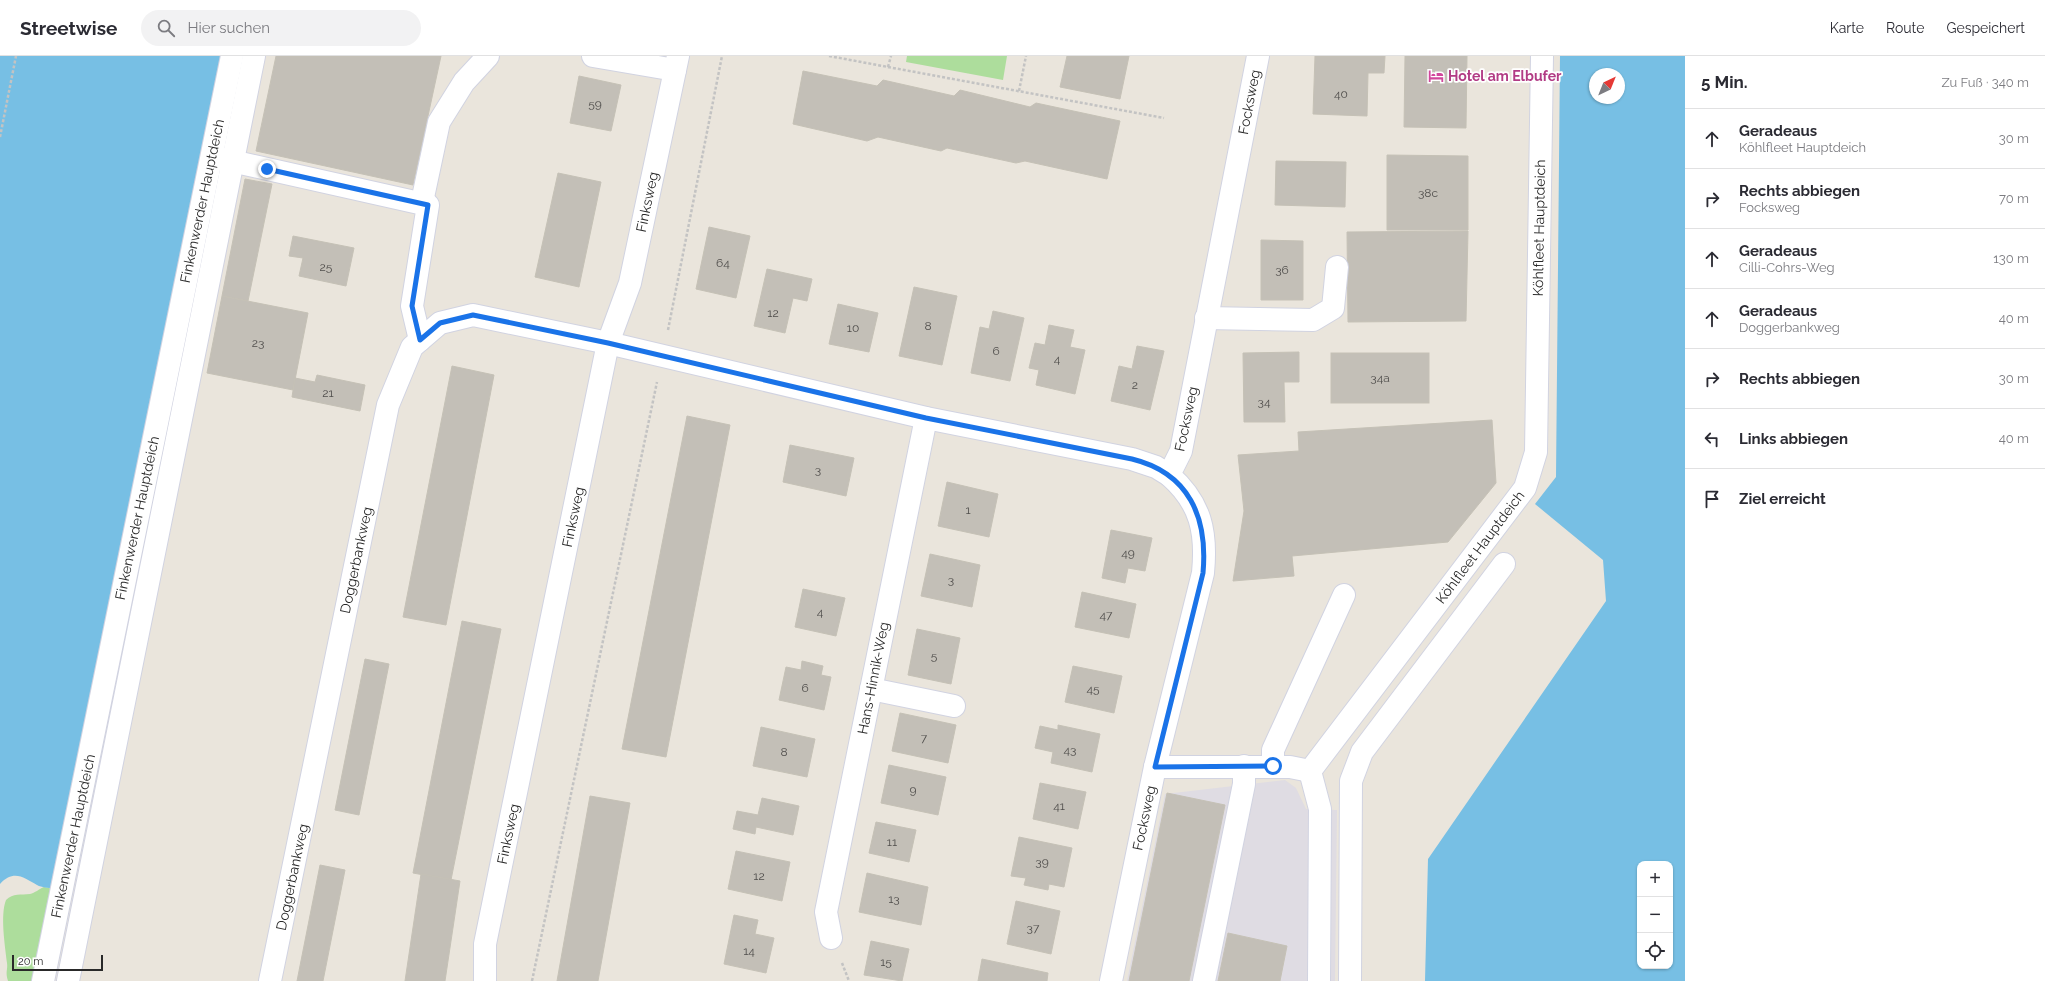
<!DOCTYPE html>
<html lang="de">
<meta charset="utf-8">
<style>
body{margin:0;font-family:Raleway,sans-serif;background:#f2f2f3;color:#2b2b33}
.controls{position:absolute;right:12px;bottom:12px;display:grid;overflow:hidden;border-radius:8px;box-shadow:0 1px 3px #0004}
.controls button{width:36px;height:36px;display:grid;place-items:center;padding:0;border:0;border-bottom:1px solid #e1e1e2;background:#fff;color:#2b2b33;font:20px sans-serif}
.compass{position:absolute;left:1589px;top:12px;width:36px;height:36px;border-radius:50%;background:#fff;box-shadow:0 1px 3px #0004;rotate:43deg}
.scale{position:absolute;left:12px;bottom:10px;width:91px;box-sizing:border-box;padding-left:4px;border:2px solid #292929;border-top:0;font-size:11px;line-height:14px;white-space:nowrap;color:#292929;-webkit-text-stroke:3px #fff;paint-order:stroke}
.stop{position:absolute;width:12px;height:12px;margin:-9px;border:3px solid #1a73e8;border-radius:50%;background:#fff}
.stop.end{background:#1a73e8;border-color:#fff;box-shadow:0 1px 4px #0008}
.list{margin:0;padding:0;list-style:none}
h2{display:flex;justify-content:space-between;align-items:center;height:52px;margin:0;padding:0 16px;font-size:17px}
h2 small{font-size:13px;font-weight:400;color:#7c7c81}
.list li{display:grid;grid-template-columns:26px 1fr auto;gap:12px;align-items:center;box-sizing:border-box;height:60px;padding:0 16px;border-top:1px solid #e1e1e2}
.list b{display:block;font-size:15px;white-space:nowrap}
.list p{margin:0;font-size:13px;white-space:nowrap;color:#7c7c81}
.list em{font-size:13px;font-style:normal;color:#7c7c81}
.icon{flex:none;width:22px;height:22px;fill:none;stroke:currentColor;stroke-width:2;stroke-linecap:round;stroke-linejoin:round}
.map{position:relative;flex:none;width:1685px;height:925px;overflow:hidden}
header{display:flex;align-items:center;gap:24px;box-sizing:border-box;height:56px;padding:0 20px;background:#fff;border-bottom:1px solid #e1e1e2}
header strong{font-size:19px}
nav{display:flex;gap:22px;margin-inline-start:auto;font-size:14px}
.search{width:280px;height:36px;background:#f2f2f3;display:flex;align-items:center;gap:10px;box-sizing:border-box;padding:0 14px;border-radius:22px;color:#7c7c81;font-size:15px}
main{display:flex}
aside{flex:1;background:#fff}
.map>svg:first-child{display:block}
.industrial{fill:#dfdce3}
.green{fill:#addd9c}
.water{fill:#77bfe4;fill-rule:evenodd}
.building{fill:#c3bfb7;stroke:#c5c1b6}
.lines{fill:none;stroke-linecap:round;stroke-linejoin:round}
.minor-casing{stroke:#d1d3e1;stroke-width:24}
.path{stroke:#c3c3c3;stroke-width:2.5;stroke-dasharray:3 2;stroke-linecap:butt}
.minor{stroke:#fff;stroke-width:22}
.route{stroke:#1a73e8;stroke-width:5}
.labels{text-anchor:middle;dominant-baseline:central;stroke-width:3.5;stroke-linejoin:round;paint-order:stroke}
.number-label{font-size:12px;fill:#504e4c}
.hotel-label{font-size:14px;font-weight:bold;fill:#b23c85;stroke:#fff;text-anchor:start}
.street-label{font-size:14px;fill:#292929;stroke:#fff}
</style>
<header>
<strong>Streetwise</strong>
<div class="search"><svg class="icon" aria-label="search" viewBox="0 0 24 24"><circle cx="10" cy="10" r="6"/><path d="M15 15l6 6"/></svg>Hier suchen</div>
<nav><a>Karte</a><a>Route</a><a>Gespeichert</a></nav>
</header>
<main>
<div class="map">
<svg width="1685" height="925" viewBox="0 0 1685 925">
<rect width="100%" height="100%" fill="#eae5dc"/>
<polygon class="industrial" points="1285,724 1296,732 1306,753 1337,754 1335,925 1127,925 1165,738"/>
<g class="green">
<polygon points="907,0 1007,0 1003,24 906,6"/>
<path d="M44,831l9,2 -19,92h-26c-3,-10 0,-11 -1,-18 -2,-18 -7,-48 -1,-63 7,-7 15,-5 24,-6 5,-1 9,-5 14,-7z"/>
</g>
<g class="water">
<path d="M0,0h223l-170,833c-5,-2 -11,-1 -16,-4 -13,-7 -23,-16 -37,-1z"/>
<path d="M1560,0h125v925h-260l3,-122 178,-258 -3,-41 -68,-56 21,-27zM1595,18h24v24h-24zM1640,808h30v102h-30z"/>
</g>
<g class="building">
<polygon points="276,0 441,0 413,129 256,95"/>
<polygon points="1067,0 1129,0 1120,43 1060,31"/>
<polygon points="1315,0 1385,0 1384,17 1368,17 1367,60 1313,58"/>
<polygon points="1405,0 1467,0 1466,72 1404,71"/>
<polygon points="803,15 877,30 883,24 954,40 960,34 1030,51 1036,47 1120,65 1107,123 1025,105 1016,107 947,92 941,95 878,81 867,85 793,68"/>
<polygon points="579,20 621,29 611,75 570,67"/>
<polygon points="1387,99 1468,100 1468,174 1387,174"/>
<polygon points="1276,105 1346,106 1345,151 1275,149"/>
<polygon points="558,117 601,126 579,231 535,221"/>
<polygon points="245,123 272,128 248,245 222,240"/>
<polygon points="709,171 750,180 736,242 696,233"/>
<polygon points="1468,175 1466,265 1348,266 1347,176"/>
<polygon points="293,180 354,192 346,230 299,220 303,202 289,200"/>
<polygon points="1261,184 1303,185 1303,244 1261,244"/>
<polygon points="767,213 812,223 807,245 793,242 785,277 754,270"/>
<polygon points="914,231 957,240 942,309 899,300"/>
<polygon points="222,240 308,257 293,334 207,317"/>
<polygon points="838,248 878,257 869,296 829,288"/>
<polygon points="993,255 1024,262 1010,325 971,317 980,271 989,273"/>
<polygon points="1049,269 1074,274 1070,291 1085,294 1075,338 1036,329 1039,314 1029,312 1035,287 1045,289"/>
<polygon points="1137,290 1164,295 1150,354 1111,345 1119,310 1132,313"/>
<polygon points="1299,296 1299,326 1284,326 1285,366 1244,366 1243,297"/>
<rect x="1331" y="297" width="98" height="50"/>
<polygon points="452,310 494,319 446,569 403,561"/>
<polygon points="317,319 365,329 360,355 292,341 295,322 315,326"/>
<polygon points="687,360 730,369 666,701 622,693"/>
<polygon points="1492,364 1496,427 1448,486 1292,500 1294,520 1233,525 1244,455 1238,399 1299,395 1298,376"/>
<polygon points="790,389 854,402 846,440 783,426"/>
<polygon points="947,426 998,438 989,481 938,470"/>
<polygon points="1111,474 1152,482 1145,515 1128,512 1125,527 1102,522"/>
<polygon points="930,498 980,509 972,551 921,540"/>
<polygon points="803,533 845,542 836,580 795,571"/>
<polygon points="1082,536 1136,548 1129,582 1075,571"/>
<polygon points="462,565 501,573 451,824 413,817"/>
<polygon points="917,573 960,582 951,628 908,619"/>
<polygon points="365,603 389,608 359,759 335,754"/>
<polygon points="802,605 823,610 821,619 831,621 824,654 779,644 786,611 801,614"/>
<polygon points="1073,610 1122,620 1114,657 1065,646"/>
<polygon points="900,657 956,669 948,707 892,695"/>
<polygon points="1058,669 1100,678 1092,716 1051,707 1053,696 1035,692 1040,670 1058,674"/>
<polygon points="761,671 815,683 807,721 753,710"/>
<polygon points="889,709 946,721 938,759 881,747"/>
<polygon points="1040,727 1086,736 1078,773 1033,763"/>
<polygon points="1167,737 1225,749 1189,925 1129,925"/>
<polygon points="590,740 630,747 598,925 557,925"/>
<polygon points="762,742 799,750 793,779 756,771 755,778 733,773 737,755 758,759"/>
<polygon points="876,766 916,774 909,806 869,797"/>
<polygon points="1019,781 1072,792 1064,831 1049,828 1048,834 1024,829 1026,822 1011,820"/>
<polygon points="736,795 790,806 782,845 728,833"/>
<polygon points="320,809 345,814 323,925 297,925"/>
<polygon points="867,817 928,831 921,869 859,856"/>
<polygon points="421,818 460,825 445,925 405,925"/>
<polygon points="1016,845 1060,855 1051,898 1007,888"/>
<polygon points="734,859 758,864 755,878 774,882 766,917 724,908"/>
<polygon points="1228,877 1287,890 1280,925 1218,925"/>
<polygon points="871,885 909,893 902,925 864,919"/>
<polygon points="982,903 1048,917 1047,925 978,925"/>
</g>
<g class="lines">
<g class="minor-casing">
<g id="minor">
<polyline points="593,0 675,14"/>
<polyline points="218,102 428,149 412,250 420,284"/>
<polyline points="422,146 439,66 464,26 488,0"/>
<polyline points="1206,262 1313,264 1333,252 1337,211"/>
<polyline points="871,633 954,650"/>
<polyline points="1273,710 1273,694 1344,539"/>
<polyline points="1155,711 1290,711 1310,715"/>
<polyline points="1310,715 1525,432 1536,396 1542,0"/>
<polyline points="1310,715 1320,753 1319,925"/>
<polyline points="831,882 826,856 926,362"/>
<polyline points="43,925 232,0"/>
<polyline points="68,925 254,0"/>
<polyline points="270,925 388,349 412,291 440,267 473,259 608,287 926,362 1132,403 1156,411 1169,419"/>
<polyline points="485,925 485,888 608,287 630,227 678,0"/>
<path d="M1111,925l44,-214 48,-194c4,-41 -2,-70 -34,-98l12,-24 77,-395"/>
<polyline points="1204,925 1244,728 1244,710"/>
<polyline points="1350,925 1351,725 1362,696 1504,508"/>
</g>
</g>
<g class="path">
<polyline points="829,0 888,11 891,0"/>
<polyline points="888,11 1164,62"/>
<polyline points="1019,35 1026,0"/>
<polyline points="0,81 16,0"/>
<polyline points="668,274 722,0"/>
<polyline points="842,907 849,925"/>
<polyline points="532,925 657,326"/>
</g>
<use href="#minor" class="minor"/>
</g>
<g class="lines">
<path class="route" d="M267,113l161,36 -16,101 8,34 20,-17 33,-8 135,28 318,75 206,41c57,14 76,58 71,114l-48,194 118,-1"/>
</g>
<defs>
<g id="hotel-bare" transform="scale(1.2)"><path d="M-6-4.5h1.5V1H6V5H4.5V3h-9V5H-6ZM-4 0a1.8 1.8 0 1 1 3.6 0ZM.5 0V-2.5h3Q6-2.5 6 0Z" fill="#d1479c" stroke="#fff" stroke-width="2.5" paint-order="stroke"/></g>
</defs>
<g fill-rule="evenodd">
<use href="#hotel-bare" x="1436" y="20"/>
</g>
<g class="labels">
<g class="number-label">
<text x="1341" y="38">40</text>
<text x="595" y="48">59</text>
<text x="1428" y="137">38c</text>
<text x="723" y="207">64</text>
<text x="326" y="211">25</text>
<text x="1282" y="214">36</text>
<text x="773" y="257">12</text>
<text x="928" y="270">8</text>
<text x="853" y="272">10</text>
<text x="258" y="287">23</text>
<text x="996" y="295">6</text>
<text x="1057" y="303">4</text>
<text x="1380" y="322">34a</text>
<text x="1135" y="329">2</text>
<text x="328" y="337">21</text>
<text x="1264" y="346">34</text>
<text x="818" y="414">3</text>
<text x="968" y="454">1</text>
<text x="1128" y="497">49</text>
<text x="951" y="524">3</text>
<text x="820" y="556">4</text>
<text x="1106" y="559">47</text>
<text x="934" y="600">5</text>
<text x="805" y="632">6</text>
<text x="1093" y="633">45</text>
<text x="924" y="682">7</text>
<text x="1070" y="694">43</text>
<text x="784" y="696">8</text>
<text x="913" y="734">9</text>
<text x="1059" y="750">41</text>
<text x="892" y="786">11</text>
<text x="1042" y="806">39</text>
<text x="759" y="820">12</text>
<text x="894" y="843">13</text>
<text x="1033" y="872">37</text>
<text x="749" y="895">14</text>
<text x="886" y="906">15</text>
</g>
<g class="hotel-label">
<text x="1448" y="20">Hotel am Elbufer</text>
</g>
<g class="street-label">
<text transform="translate(1249 46) rotate(-79)">Focksweg</text>
<text transform="translate(202 145) rotate(-78)">Finkenwerder Hauptdeich</text>
<text transform="translate(647 146) rotate(-78)">Finksweg</text>
<text transform="translate(1539 172) rotate(-89)">Köhlfleet Hauptdeich</text>
<text transform="translate(1186 363) rotate(-78)">Focksweg</text>
<text transform="translate(573 461) rotate(-78)">Finksweg</text>
<text transform="translate(137 462) rotate(-78)">Finkenwerder Hauptdeich</text>
<text transform="translate(1480 491) rotate(-53)">Köhlfleet Hauptdeich</text>
<text transform="translate(356 504) rotate(-78)">Doggerbankweg</text>
<text transform="translate(873 622) rotate(-79)">Hans-Hinnik-Weg</text>
<text transform="translate(1144 762) rotate(-78)">Focksweg</text>
<text transform="translate(508 778) rotate(-78)">Finksweg</text>
<text transform="translate(73 780) rotate(-78)">Finkenwerder Hauptdeich</text>
<text transform="translate(292 821) rotate(-78)">Doggerbankweg</text>
</g>
</g>
</svg>
<div class="controls">
<button>+</button>
<button>−</button>
<button><svg class="icon" aria-label="locate" viewBox="0 0 24 24"><circle cx="12" cy="12" r="6"/><path d="M12 2v4M12 18v4M2 12h4M18 12h4"/></svg></button>
</div>
<svg class="compass" viewBox="-18 -18 36 36"><path d="M0-13l5 13h-10z" fill="#e53935"/><path d="M0 13l5-13h-10z" fill="#7c7c81"/></svg>
<div class="scale">20 m</div>
<div class="stop" style="left:1273px;top:710px"></div>
<div class="stop end" style="left:267px;top:113px"></div>
</div>
<aside>
<h2>5 Min.<small>Zu Fuß · 340 m</small></h2>
<ul class="list">
<li><svg class="icon" aria-label="ahead" viewBox="0 0 24 24"><path d="M12 20V5M6 11l6-6 6 6"/></svg><div><b>Geradeaus</b><p>Köhlfleet Hauptdeich</p></div><em>30 m</em></li>
<li><svg class="icon" aria-label="right" viewBox="0 0 24 24"><path d="M7 20v-9h11M14 6l5 5-5 5"/></svg><div><b>Rechts abbiegen</b><p>Focksweg</p></div><em>70 m</em></li>
<li><svg class="icon" aria-label="ahead" viewBox="0 0 24 24"><path d="M12 20V5M6 11l6-6 6 6"/></svg><div><b>Geradeaus</b><p>Cilli-Cohrs-Weg</p></div><em>130 m</em></li>
<li><svg class="icon" aria-label="ahead" viewBox="0 0 24 24"><path d="M12 20V5M6 11l6-6 6 6"/></svg><div><b>Geradeaus</b><p>Doggerbankweg</p></div><em>40 m</em></li>
<li><svg class="icon" aria-label="right" viewBox="0 0 24 24"><path d="M7 20v-9h11M14 6l5 5-5 5"/></svg><div><b>Rechts abbiegen</b></div><em>30 m</em></li>
<li><svg class="icon" aria-label="left" viewBox="0 0 24 24"><path d="M17 20v-9H6M10 6l-5 5 5 5"/></svg><div><b>Links abbiegen</b></div><em>40 m</em></li>
<li><svg class="icon" aria-label="arrive" viewBox="0 0 24 24"><path d="M6 21V4h12l-3 4 3 4H6"/></svg><div><b>Ziel erreicht</b></div></li>
</ul>
</aside>
</main>
